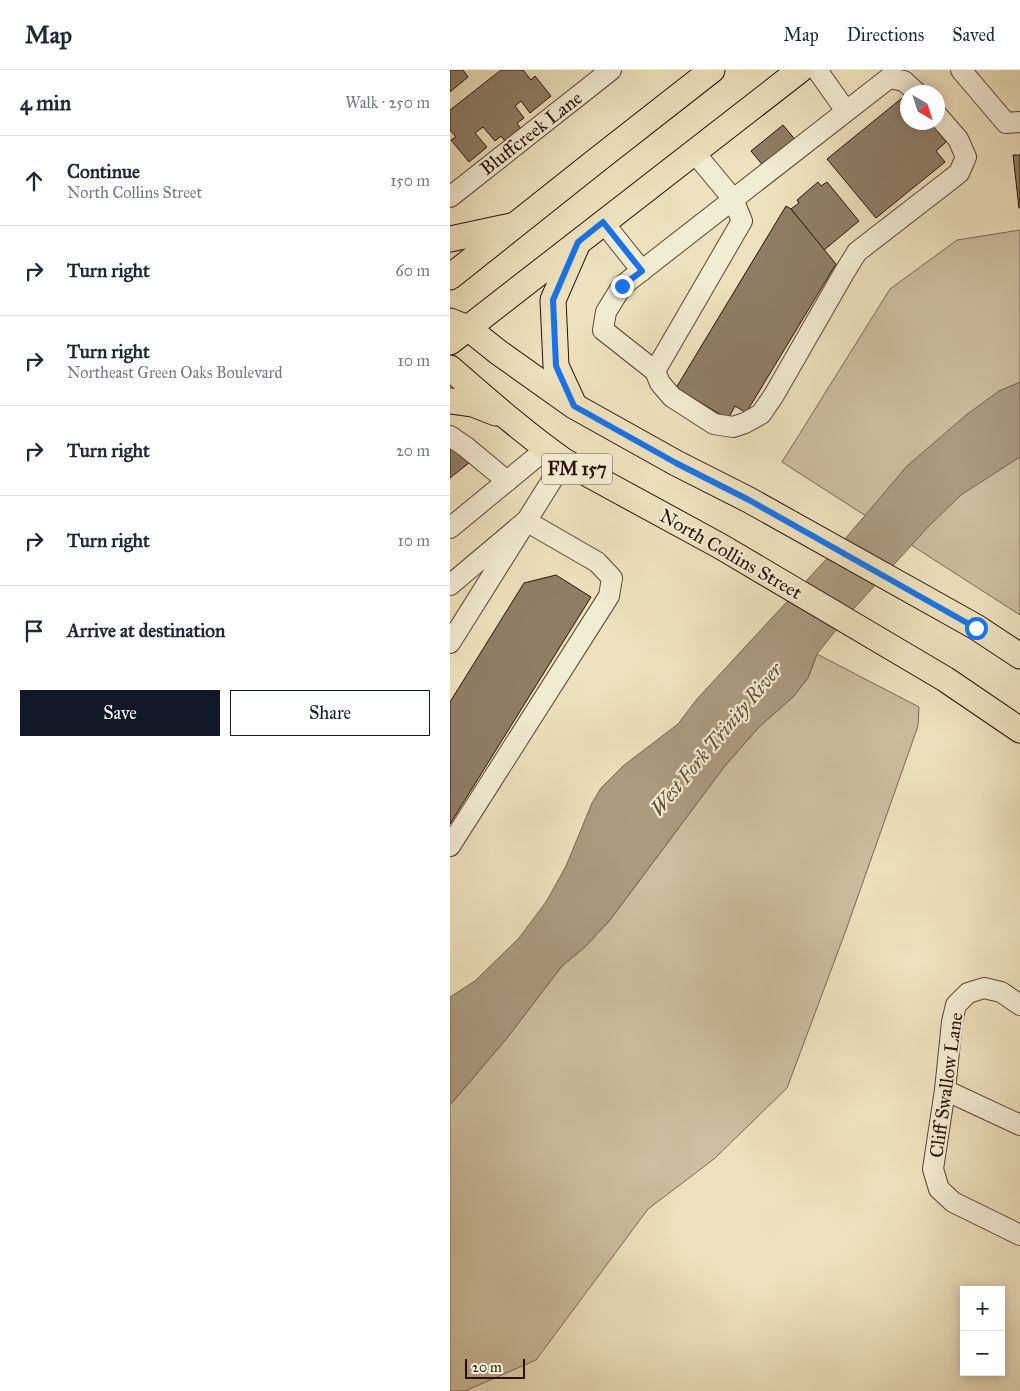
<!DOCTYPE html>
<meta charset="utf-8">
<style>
body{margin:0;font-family:"IM FELL Great Primer",serif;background:#f6f6f7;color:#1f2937}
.controls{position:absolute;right:15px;bottom:15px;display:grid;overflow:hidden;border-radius:0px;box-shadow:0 2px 12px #0003}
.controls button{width:45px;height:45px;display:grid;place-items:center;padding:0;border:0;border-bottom:1px solid #e0e1e3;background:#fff;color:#1f2937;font:25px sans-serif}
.compass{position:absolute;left:450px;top:15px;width:45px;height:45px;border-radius:50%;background:#fff;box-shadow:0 2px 12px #0003;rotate:141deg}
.scale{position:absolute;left:15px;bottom:12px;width:60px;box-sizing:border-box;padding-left:5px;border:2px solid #281108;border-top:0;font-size:14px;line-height:18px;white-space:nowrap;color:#281108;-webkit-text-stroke:4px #f3ecd4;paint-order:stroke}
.stop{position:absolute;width:15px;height:15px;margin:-11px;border:4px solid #1a73e8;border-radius:50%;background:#fff}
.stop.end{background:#1a73e8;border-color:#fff;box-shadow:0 1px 5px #0008}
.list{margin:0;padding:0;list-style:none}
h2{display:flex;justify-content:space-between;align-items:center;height:65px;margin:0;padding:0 20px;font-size:21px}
h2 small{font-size:16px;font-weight:400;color:#747a83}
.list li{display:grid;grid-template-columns:32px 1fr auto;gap:15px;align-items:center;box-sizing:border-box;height:90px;padding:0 20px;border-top:1px solid #e0e1e3}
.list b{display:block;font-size:19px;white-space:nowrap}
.list p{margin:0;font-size:16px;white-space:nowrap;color:#747a83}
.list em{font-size:16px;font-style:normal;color:#747a83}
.actions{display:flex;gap:10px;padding:15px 20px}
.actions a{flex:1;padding:11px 0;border:1px solid #111827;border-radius:0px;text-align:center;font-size:18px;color:#111827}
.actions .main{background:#111827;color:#fff}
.icon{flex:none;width:28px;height:28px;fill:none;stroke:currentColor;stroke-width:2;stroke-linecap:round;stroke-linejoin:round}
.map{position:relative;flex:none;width:570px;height:1321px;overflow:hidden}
header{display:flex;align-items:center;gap:30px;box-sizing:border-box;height:70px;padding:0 25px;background:#fff;border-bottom:1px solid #e0e1e3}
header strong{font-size:24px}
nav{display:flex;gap:28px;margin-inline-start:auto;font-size:18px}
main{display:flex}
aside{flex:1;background:#fff}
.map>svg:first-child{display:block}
.green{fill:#ccbe9e;stroke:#7a6853}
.water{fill:#aa9b7f;stroke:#76644f}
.building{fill:#8e7e66;stroke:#281108}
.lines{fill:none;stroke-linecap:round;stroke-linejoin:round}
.minor-casing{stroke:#594535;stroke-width:22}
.major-casing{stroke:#281108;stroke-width:27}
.minor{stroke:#f3ecd4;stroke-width:20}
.major{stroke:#ede2bd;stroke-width:25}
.route{stroke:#1a73e8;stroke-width:6}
.labels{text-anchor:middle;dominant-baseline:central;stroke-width:4.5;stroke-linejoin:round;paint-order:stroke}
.shield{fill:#f3ecd4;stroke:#655345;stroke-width:1}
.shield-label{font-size:18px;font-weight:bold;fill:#281108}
.street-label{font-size:19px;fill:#281108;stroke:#f3ecd4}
.water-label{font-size:20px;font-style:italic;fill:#624f3e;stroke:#f3ecd4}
</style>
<header>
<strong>Map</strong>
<nav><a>Map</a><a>Directions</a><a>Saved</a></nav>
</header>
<main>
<aside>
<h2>4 min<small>Walk · 250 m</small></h2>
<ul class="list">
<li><svg class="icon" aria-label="ahead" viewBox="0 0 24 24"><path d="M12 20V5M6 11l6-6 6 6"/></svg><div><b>Continue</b><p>North Collins Street</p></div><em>150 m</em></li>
<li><svg class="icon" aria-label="right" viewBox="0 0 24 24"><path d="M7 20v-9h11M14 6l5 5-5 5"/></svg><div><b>Turn right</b></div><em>60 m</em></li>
<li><svg class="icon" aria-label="right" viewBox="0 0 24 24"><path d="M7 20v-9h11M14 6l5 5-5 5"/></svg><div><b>Turn right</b><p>Northeast Green Oaks Boulevard</p></div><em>10 m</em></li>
<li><svg class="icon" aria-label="right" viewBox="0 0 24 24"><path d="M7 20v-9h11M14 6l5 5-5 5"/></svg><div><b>Turn right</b></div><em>20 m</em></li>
<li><svg class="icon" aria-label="right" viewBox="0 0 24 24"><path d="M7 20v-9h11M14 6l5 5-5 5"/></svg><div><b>Turn right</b></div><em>10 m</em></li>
<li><svg class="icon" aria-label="arrive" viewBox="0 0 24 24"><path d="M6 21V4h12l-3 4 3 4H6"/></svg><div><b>Arrive at destination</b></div></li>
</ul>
<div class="actions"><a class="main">Save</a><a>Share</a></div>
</aside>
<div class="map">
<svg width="570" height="1321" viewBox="0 0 570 1321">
<rect width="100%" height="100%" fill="#ede2bd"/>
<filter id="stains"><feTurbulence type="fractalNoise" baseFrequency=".004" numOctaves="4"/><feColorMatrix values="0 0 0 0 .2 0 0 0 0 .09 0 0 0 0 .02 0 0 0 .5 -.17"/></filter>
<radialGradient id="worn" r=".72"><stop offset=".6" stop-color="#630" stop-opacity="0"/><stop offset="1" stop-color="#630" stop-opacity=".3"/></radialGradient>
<g class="green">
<polygon points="570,160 570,545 332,392 440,219 507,170"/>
<polygon points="367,584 469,637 468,656 396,860 337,1018 264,1089 198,1139 86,1290 15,1321 0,1321 0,1035 57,968 112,896 135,877 160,850 274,697 309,657 343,627 358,608"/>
</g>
<polygon class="water" points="570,312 570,387 511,425 478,457 398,545 367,584 358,608 343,627 309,657 274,697 160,850 135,877 112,896 57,968 0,1035 0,927 25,911 69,868 96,832 116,796 142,733 151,718 173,696 228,654 247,629 395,469 457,396 516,345 549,321"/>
<g class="building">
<polygon points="0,0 13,0 18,7 0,22"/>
<polygon points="51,0 73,0 81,10 85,6 101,26 80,43 71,31 65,36 74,48 67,53 71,59 55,71 51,66 45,71 33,57 25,63 37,77 19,92 1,70 6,67 0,60 0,40"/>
<polygon points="457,24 458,52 480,52 496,72 486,81 495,92 426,148 377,89"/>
<polygon points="333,55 347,72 315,98 301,81"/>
<polygon points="563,85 570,85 570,138 569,138"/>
<polygon points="368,112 371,116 377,112 409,151 374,180 341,139 349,133 347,130"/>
<polygon points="336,136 341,139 386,194 296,343 285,336 278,349 226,318"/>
<polygon points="0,372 20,392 0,408"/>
<polygon points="106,505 141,527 0,754 0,632 74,513"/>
</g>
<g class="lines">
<g class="minor-casing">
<g id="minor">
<polyline points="367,0 396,41"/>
<polyline points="511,0 556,53 570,52"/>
<polyline points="466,22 454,11 439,8 172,216 156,242 153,260 205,301 210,313 222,327 264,354 283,357 295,353 311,344 324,325 394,203 407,182 509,103 516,87 508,69 488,46"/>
<polyline points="0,127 161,0"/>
<polyline points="153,152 192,201"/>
<polyline points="205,301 292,151 283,129 244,82"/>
<polyline points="0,366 16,377 57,411"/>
<polyline points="0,458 96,379"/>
<polyline points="0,515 76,451 147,492 162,508 159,526 0,776"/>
<polyline points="0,573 114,391"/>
<polyline points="570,935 551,922 534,918 518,923 506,935 502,952 495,1020 483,1099 489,1119 503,1132 570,1165"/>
<polyline points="495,1020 570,1055"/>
</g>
</g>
<g class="major-casing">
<g id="major">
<polyline points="0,169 61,156"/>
<polyline points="0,207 147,90 262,0"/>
<polyline points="0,251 18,258 48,282 124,336 226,393 299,430 526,557 570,586"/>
<polyline points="0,272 350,0"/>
<path d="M0,298c37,32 74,65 114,93l156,85 225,133 75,51"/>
<polyline points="0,331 23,334 46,343"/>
<polyline points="123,333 106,296 103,230 127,175"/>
</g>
</g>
<use href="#minor" class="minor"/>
<use href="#major" class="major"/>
</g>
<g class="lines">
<polyline class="route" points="172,216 192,201 153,152 128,172 103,230 106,296 124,336 226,393 299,430 526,558"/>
</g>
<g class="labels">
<rect class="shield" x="92" y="383.5" width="70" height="31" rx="4"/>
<g class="shield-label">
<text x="127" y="399">FM 157</text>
</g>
<g class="street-label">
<text transform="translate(81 63) rotate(-38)">Bluffcreek Lane</text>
<text transform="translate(281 484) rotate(30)">North Collins Street</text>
<text transform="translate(496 1015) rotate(-82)">Cliff Swallow Lane</text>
</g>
<g class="water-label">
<text transform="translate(266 669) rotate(-50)">West Fork Trinity River</text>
</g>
</g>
<rect width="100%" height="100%" filter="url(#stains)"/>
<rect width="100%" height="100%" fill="url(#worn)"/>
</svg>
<div class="controls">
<button>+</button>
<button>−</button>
</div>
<svg class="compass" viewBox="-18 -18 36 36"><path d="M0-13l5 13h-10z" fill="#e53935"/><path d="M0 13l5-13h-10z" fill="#747a83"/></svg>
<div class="scale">20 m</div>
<div class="stop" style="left:526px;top:558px"></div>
<div class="stop end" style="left:172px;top:216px"></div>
</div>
</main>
